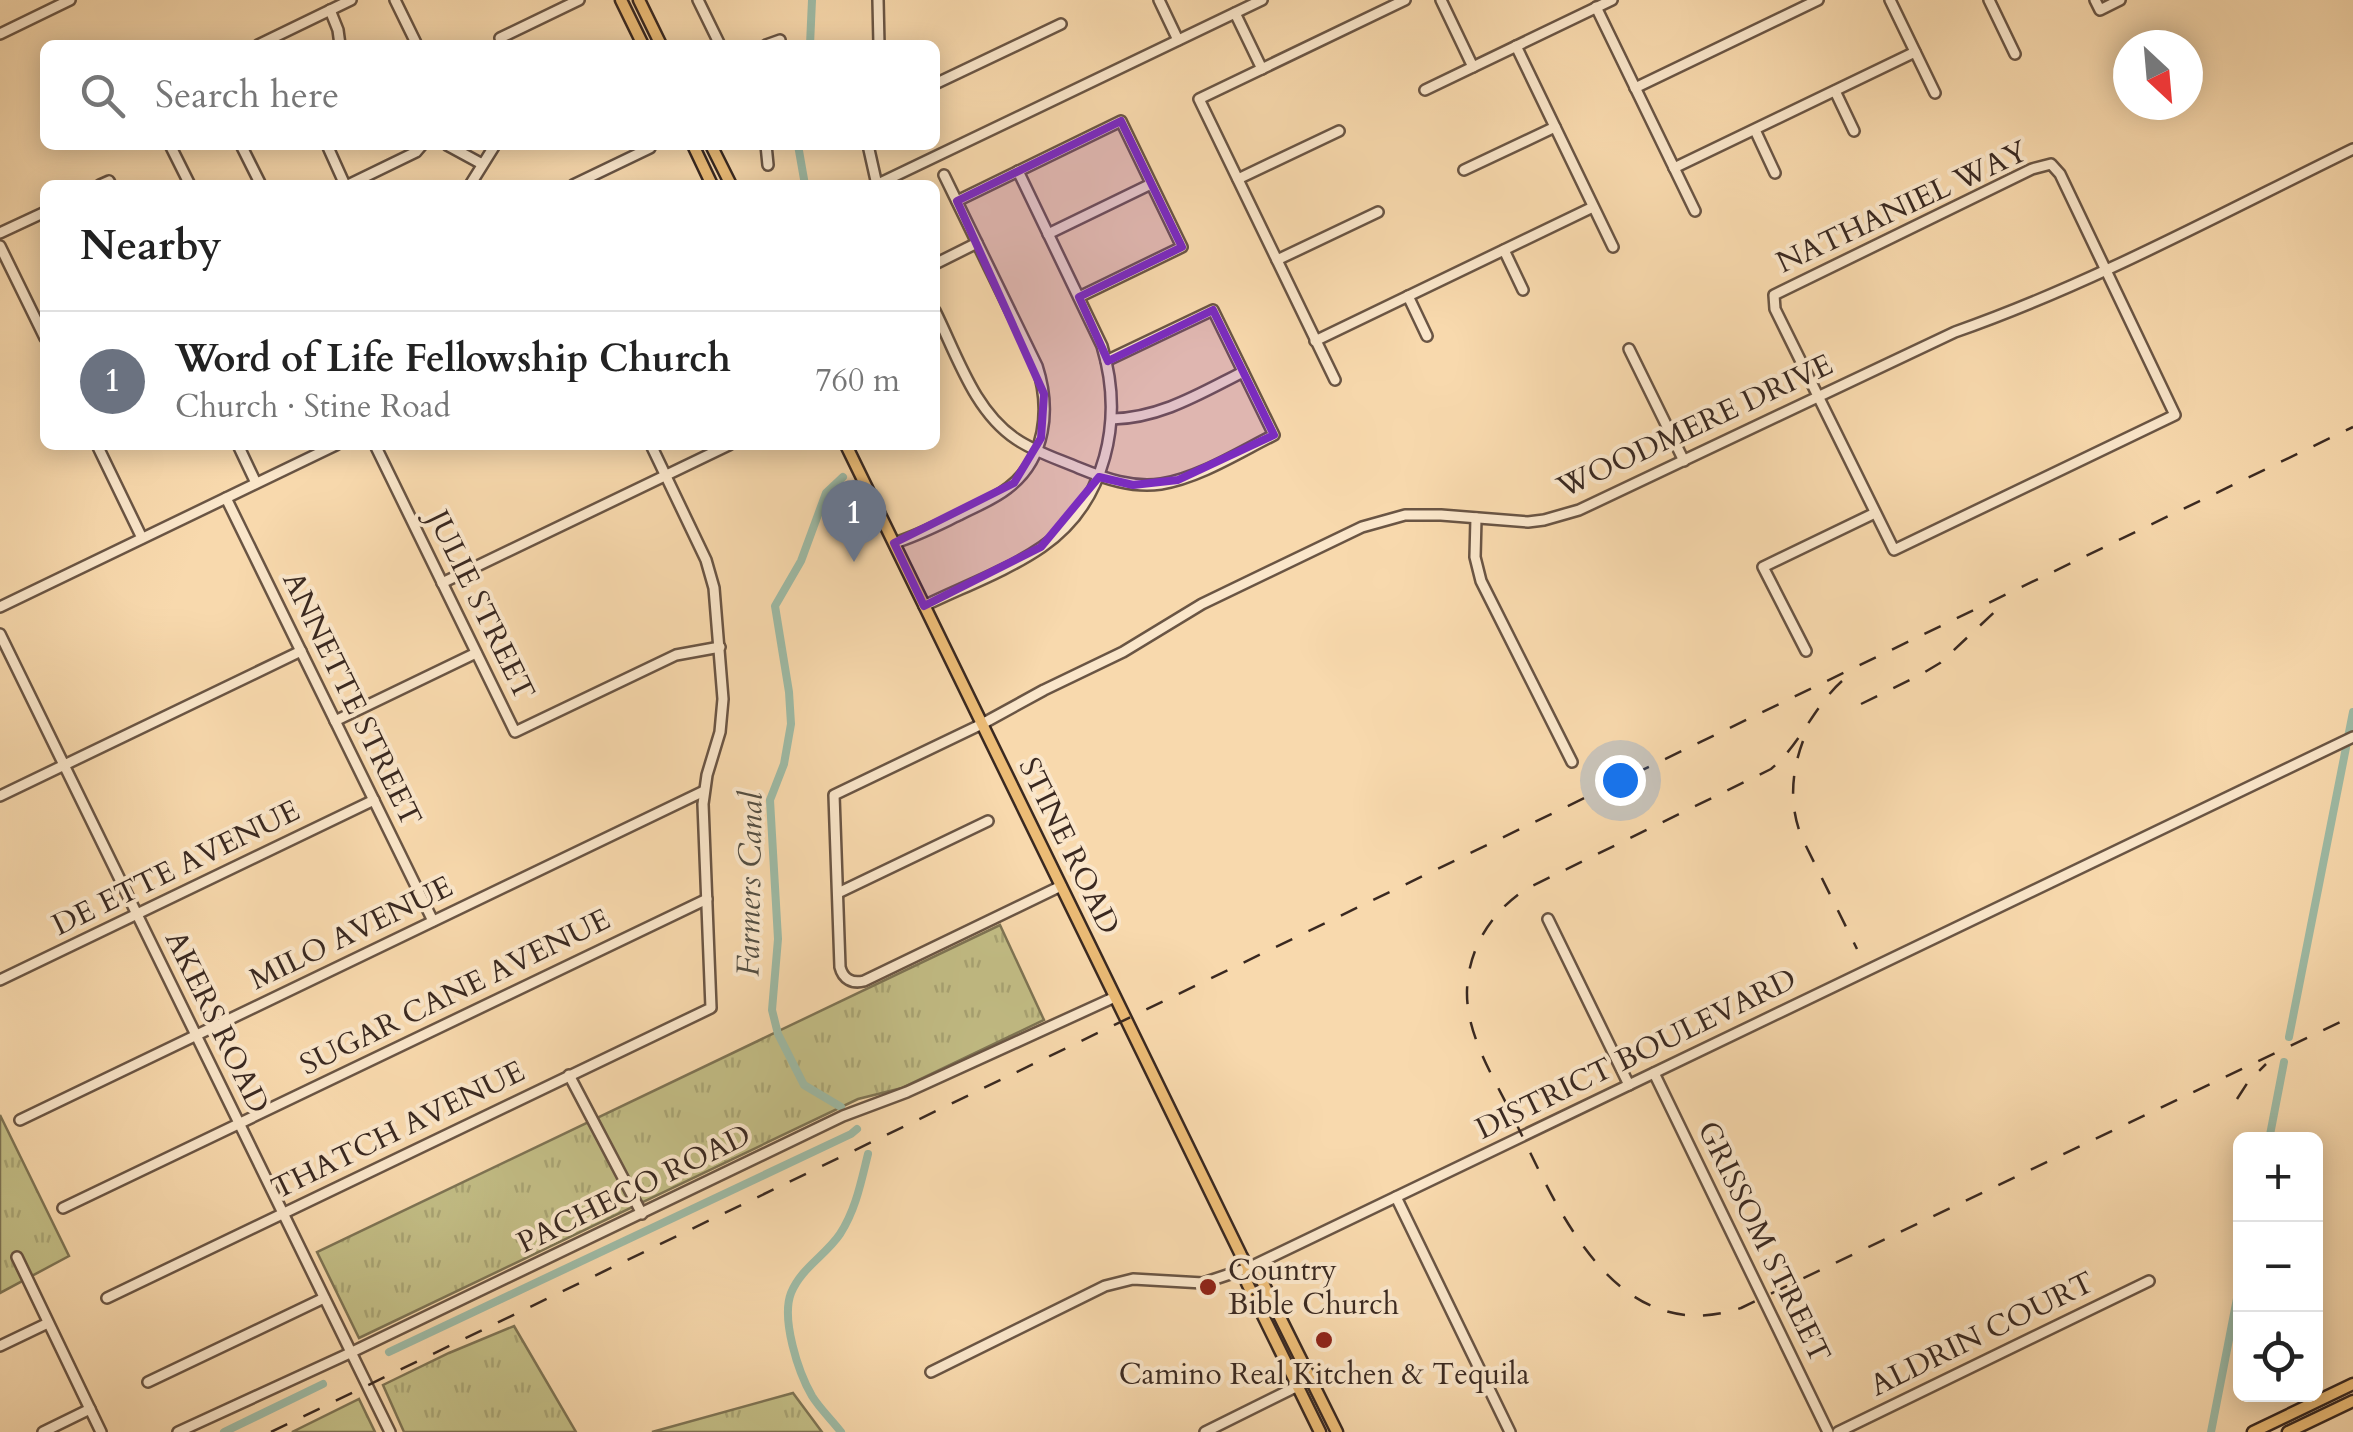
<!DOCTYPE html>
<meta charset="utf-8">
<style>
body{margin:0;font-family:Cardo,serif;background:#f6f6f6;color:#222}
.controls{position:absolute;right:30px;bottom:30px;display:grid;overflow:hidden;border-radius:15px;box-shadow:0 5px 25px #0003}
.controls button{width:90px;height:90px;display:grid;place-items:center;padding:0;border:0;border-bottom:2px solid #e0e0e0;background:#fff;color:#222;font:50px sans-serif}
.compass{position:absolute;left:2113px;top:30px;width:90px;height:90px;border-radius:50%;background:#fff;box-shadow:0 5px 25px #0003;rotate:154deg}
.you{position:absolute;left:1620px;top:780px;width:35px;height:35px;margin:-25px;border:8px solid #fff;border-radius:50%;background:#1a73e8;box-shadow:0 0 0 15px #1a73e833}
.badge{display:grid;place-items:center;width:65px;height:65px;border-radius:50%;background:#1a73e8;color:#fff;font-size:32px;font-weight:700}
.pin{position:absolute;translate:-50% -82px;filter:drop-shadow(0 2px 5px #0008)}
.pin::after{content:'';position:absolute;top:52px;width:35px;height:30px;background:inherit;clip-path:polygon(0 0,100% 0,50% 100%)}
.list{margin:0;padding:0;list-style:none}
h2{display:flex;justify-content:space-between;align-items:center;height:130px;margin:0;padding:0 40px;font-size:42px}
h2 small{font-size:32px;font-weight:400;color:#767676}
.list li{display:grid;grid-template-columns:65px 1fr auto;gap:30px;align-items:center;box-sizing:border-box;height:140px;padding:0 40px;border-top:2px solid #e0e0e0}
.list b{display:block;font-size:38px;white-space:nowrap}
.list p{margin:0;font-size:32px;white-space:nowrap;color:#767676}
.list em{font-size:32px;font-style:normal;color:#767676}
.icon{flex:none;width:55px;height:55px;fill:none;stroke:currentColor;stroke-width:2;stroke-linecap:round;stroke-linejoin:round}
.map{position:relative;flex:none;width:2353px;height:1432px;overflow:hidden}
.search{position:absolute;background:#fff;box-shadow:0 5px 25px #0003;left:40px;top:40px;width:900px;height:110px;display:flex;align-items:center;gap:25px;box-sizing:border-box;padding:0 35px;border-radius:15px;color:#767676;font-size:38px}
.panel{position:absolute;background:#fff;box-shadow:0 5px 25px #0003;left:40px;top:180px;width:900px;height:270px;border-radius:15px}
.map>svg:first-child{display:block}
.grass{fill:url(#grass-tufts);stroke:#7e7454;stroke-width:2.5}
.lines{fill:none;stroke-linecap:round;stroke-linejoin:round}
.canal{stroke:#9ebba6;stroke-width:8}
.minor-casing{stroke:#6a5544;stroke-width:14}
.major-casing{stroke:#3a2921;stroke-width:15}
.minor{stroke:#fae6ca;stroke-width:9}
.major{stroke:#ecbc76;stroke-width:10}
.rail{stroke:#3a2921;stroke-width:2.5;stroke-dasharray:18 18;stroke-linecap:butt}
.marked{fill:#7b2cbf;fill-opacity:0.2;stroke:#7b2cbf;stroke-width:8;stroke-linejoin:round}
.poi-dot{fill:#8f2418;stroke:#fae6ca;stroke-width:4}
.labels{text-anchor:middle;dominant-baseline:central;stroke-width:8;stroke-linejoin:round;paint-order:stroke}
.street-label{font-size:30px;fill:#3a2921;stroke:#fae6ca}
.poi-label{font-size:30px;fill:#3a2921;stroke:#fae6ca;text-anchor:start}
.water-label{font-size:32px;font-style:italic;fill:#534e42;stroke:#fae6ca}
</style>
<div class="map">
<svg width="2353" height="1432" viewBox="0 0 2353 1432">
<defs>
<pattern id="grass-tufts" width="24" height="20" patternUnits="userSpaceOnUse" patternTransform="scale(2.5)"><rect width="24" height="20" fill="#c3be86"/><path d="M3 7l-1-3M5 7V3M7 7l1-3M15 17l-1-3M17 17v-4M19 17l1-3" fill="none" stroke="#a8a373"/></pattern>
</defs>
<rect width="100%" height="100%" fill="#f8d9ad"/>
<filter id="stains"><feTurbulence type="fractalNoise" baseFrequency=".002" numOctaves="4"/><feColorMatrix values="0 0 0 0 .2 0 0 0 0 .09 0 0 0 0 .02 0 0 0 .5 -.17"/></filter>
<radialGradient id="worn" r=".72"><stop offset=".6" stop-color="#630" stop-opacity="0"/><stop offset="1" stop-color="#630" stop-opacity=".3"/></radialGradient>
<g class="grass">
<polygon points="1000,925 1044,1020 902,1088 858,1099 359,1338 317,1252"/>
<polygon points="0,1115 69,1256 0,1293"/>
<polygon points="514,1326 576,1432 404,1432 383,1385 449,1353"/>
<polygon points="793,1393 822,1432 652,1432"/>
<polygon points="359,1399 375,1432 292,1432"/>
</g>
<g class="lines">
<g class="canal">
<polyline points="810,45 812,0"/>
<polyline points="798,145 805,185"/>
<polyline points="2289,1037 2353,712"/>
<polyline points="841,1107 804,1085 778,1034 772,1010 778,939 770,800 784,764 791,724 789,692 775,606 801,561 826,493 843,477"/>
<polyline points="2269,1140 2284,1062"/>
<polyline points="389,1352 851,1134 857,1129"/>
<polyline points="224,1432 323,1384"/>
<path d="M841,1432c-9,-12 -21,-23 -29,-36 -14,-24 -31,-77 -21,-103 10,-25 35,-38 49,-59 16,-25 21,-52 28,-80"/>
<polyline points="2211,1432 2240,1283"/>
</g>
<g class="minor-casing">
<g id="minor">
<polyline points="395,0 417,45"/>
<polyline points="698,0 720,45"/>
<polyline points="878,0 879,45"/>
<polyline points="1159,0 1178,40"/>
<polyline points="1441,0 1473,67"/>
<polyline points="1890,0 1935,93"/>
<polyline points="1989,0 2015,54"/>
<polyline points="2095,0 2100,10 2120,0"/>
<polyline points="1596,7 1695,211"/>
<polyline points="330,10 338,30 340,45"/>
<polyline points="1235,13 1262,69"/>
<polyline points="0,34 70,0"/>
<polyline points="500,38 579,0"/>
<polyline points="258,45 351,0"/>
<polyline points="766,45 780,40"/>
<polyline points="1516,46 1613,247"/>
<polyline points="935,84 1061,24"/>
<polyline points="1635,88 1818,0"/>
<polyline points="1425,90 1612,0"/>
<polyline points="1835,91 1854,131"/>
<polyline points="1755,130 1775,173"/>
<polyline points="170,145 190,185"/>
<polyline points="241,145 261,185"/>
<polyline points="327,145 345,185"/>
<polyline points="447,145 482,164"/>
<polyline points="766,145 768,165"/>
<polyline points="868,145 877,185"/>
<polygon points="2051,164 2060,174 2175,415 1894,550 1775,309 1774,295 2032,169"/>
<polyline points="1674,168 1915,52"/>
<polyline points="1464,170 1555,127"/>
<polyline points="1238,179 1339,131"/>
<polyline points="100,185 109,181 111,185"/>
<polyline points="348,185 416,152 422,145"/>
<polyline points="470,185 495,145"/>
<polyline points="573,185 650,148"/>
<polyline points="876,185 1262,0"/>
<polyline points="957,201 1121,121 1182,247 1079,297"/>
<polyline points="0,233 45,212"/>
<polyline points="1048,234 1151,184"/>
<polyline points="0,246 45,338"/>
<polyline points="1504,250 1523,290"/>
<polyline points="1277,260 1378,212"/>
<polyline points="935,264 977,243"/>
<polyline points="1408,296 1427,336"/>
<path d="M935,311c22,44 39,100 81,128 19,13 42,20 63,29 27,11 53,20 82,16 38,-6 79,-32 113,-49l-61,-125 -107,51"/>
<polyline points="1315,341 1593,207"/>
<polyline points="1629,349 1684,461"/>
<polyline points="1335,380 1199,99 1405,0"/>
<path d="M1112,419c49,-1 89,-26 131,-47"/>
<polyline points="97,445 142,538"/>
<polyline points="238,445 256,483"/>
<polyline points="375,445 515,732 676,655 720,647"/>
<polyline points="226,498 433,921"/>
<polyline points="1476,518 1475,557 1481,581 1572,762"/>
<path d="M894,543c23,-7 44,-18 65,-28 17,-9 34,-15 49,-27 38,-29 43,-79 29,-122l-93,-191"/>
<polyline points="442,583 729,445"/>
<path d="M924,606c39,-19 83,-35 118,-59 65,-45 82,-128 60,-201l-84,-175"/>
<polyline points="0,607 336,445"/>
<polyline points="0,634 390,1432"/>
<polyline points="1806,651 1763,567 1875,513"/>
<polyline points="335,721 476,653"/>
<polyline points="0,796 301,651"/>
<path d="M1061,886l-197,95c-12,3 -21,-2 -24,-14l-6,-172 148,-71 62,-34 79,-38 79,-48 160,-77 43,-12h36l87,7 16,-2 35,-10 376,-178c137,-48 267,-119 398,-183"/>
<polyline points="838,893 988,821"/>
<polyline points="1548,919 1629,1085"/>
<polyline points="0,980 374,800"/>
<polyline points="1654,1073 1828,1432"/>
<polyline points="569,1075 642,1214"/>
<polyline points="20,1120 704,791"/>
<polyline points="1396,1197 1510,1432"/>
<polyline points="63,1208 707,899"/>
<polyline points="17,1257 101,1432"/>
<polyline points="107,1298 711,1008 703,804 707,775 720,732 723,699 714,588 706,560 651,445"/>
<polyline points="0,1346 48,1323"/>
<polyline points="931,1372 1105,1286 1133,1279 1203,1283 1248,1268 2353,737"/>
<polyline points="148,1382 324,1298"/>
<polyline points="43,1432 90,1409"/>
<polyline points="178,1432 350,1353 843,1116 907,1092 1115,997"/>
<polyline points="1205,1432 1312,1379"/>
<polyline points="1838,1432 2149,1281"/>
</g>
</g>
<g class="major-casing">
<g id="major">
<polyline points="621,0 643,45"/>
<polyline points="639,0 661,45"/>
<polyline points="693,145 712,185"/>
<polyline points="711,145 731,185"/>
<polyline points="846,445 1241,1255 1248,1268 1260,1277 1337,1432"/>
<polyline points="1248,1268 1247,1283 1320,1432"/>
<polyline points="2253,1432 2353,1384"/>
<polyline points="2288,1432 2353,1401"/>
</g>
</g>
<use href="#minor" class="minor"/>
<use href="#major" class="major"/>
<g class="rail">
<path d="M1842,681c-29,26 -41,63 -71,88l-245,120c-35,23 -58,60 -59,102 -1,45 28,88 47,128 43,88 100,231 227,189l612,-292"/>
<polyline points="1861,704 1920,675 1940,663 2002,605"/>
<path d="M1803,741c-12,32 -14,65 -1,97l55,111"/>
<polyline points="2237,1099 2248,1082 2266,1064"/>
<polyline points="271,1432 2353,427"/>
</g>
</g>
<path class="marked" d="M1121,121l61,126 -103,50 29,64 105,-51 61,125 -96,45 -45,5 -34,-8 -58,70 -117,59 -30,-63 120,-60 27,-45 3,-44 -87,-193z"/>
<g class="poi-dot">
<circle cx="1208" cy="1287" r="10"/>
<circle cx="1324" cy="1340" r="10"/>
</g>
<g class="labels">
<g class="street-label">
<text transform="translate(1902 207) rotate(-25)">NATHANIEL WAY</text>
<text transform="translate(1695 426) rotate(-25)">WOODMERE DRIVE</text>
<text transform="translate(481 605) rotate(64)">JULIE STREET</text>
<text transform="translate(352 699) rotate(64)">ANNETTE STREET</text>
<text transform="translate(1069 846) rotate(64)">STINE ROAD</text>
<text transform="translate(176 868) rotate(-26)">DE ETTE AVENUE</text>
<text transform="translate(351 933) rotate(-26)">MILO AVENUE</text>
<text transform="translate(455 992) rotate(-26)">SUGAR CANE AVENUE</text>
<text transform="translate(217 1022) rotate(64)">AKERS ROAD</text>
<text transform="translate(1636 1054) rotate(-26)">DISTRICT BOULEVARD</text>
<text transform="translate(398 1130) rotate(-26)">THATCH AVENUE</text>
<text transform="translate(634 1189) rotate(-26)">PACHECO ROAD</text>
<text transform="translate(1764 1242) rotate(64)">GRISSOM STREET</text>
<text transform="translate(1982 1334) rotate(-26)">ALDRIN COURT</text>
</g>
<g class="poi-label">
<text x="1228" y="1270">Country<tspan x="1228" dy="34">Bible Church</tspan></text>
<text x="1324" y="1374" text-anchor="middle">Camino Real Kitchen &amp; Tequila</text>
</g>
<g class="water-label">
<text transform="translate(750 884) rotate(-89)">Farmers Canal</text>
</g>
</g>
<rect width="100%" height="100%" filter="url(#stains)"/>
<rect width="100%" height="100%" fill="url(#worn)"/>
</svg>
<div class="controls">
<button>+</button>
<button>−</button>
<button><svg class="icon" aria-label="locate" viewBox="0 0 24 24"><circle cx="12" cy="12" r="6"/><path d="M12 2v4M12 18v4M2 12h4M18 12h4"/></svg></button>
</div>
<svg class="compass" viewBox="-18 -18 36 36"><path d="M0-13l5 13h-10z" fill="#e53935"/><path d="M0 13l5-13h-10z" fill="#767676"/></svg>
<div class="you"></div>
<div class="pin badge" style="left:854px;top:562px;background:#6b7280">1</div>
<div class="search"><svg class="icon" aria-label="search" viewBox="0 0 24 24"><circle cx="10" cy="10" r="6"/><path d="M15 15l6 6"/></svg>Search here</div>
<section class="panel">
<h2>Nearby<small></small></h2>
<ul class="list">
<li><span class="badge" style="background:#6b7280">1</span><div><b>Word of Life Fellowship Church</b><p>Church · Stine Road</p></div><em>760 m</em></li>
</ul>
</section>
</div>
